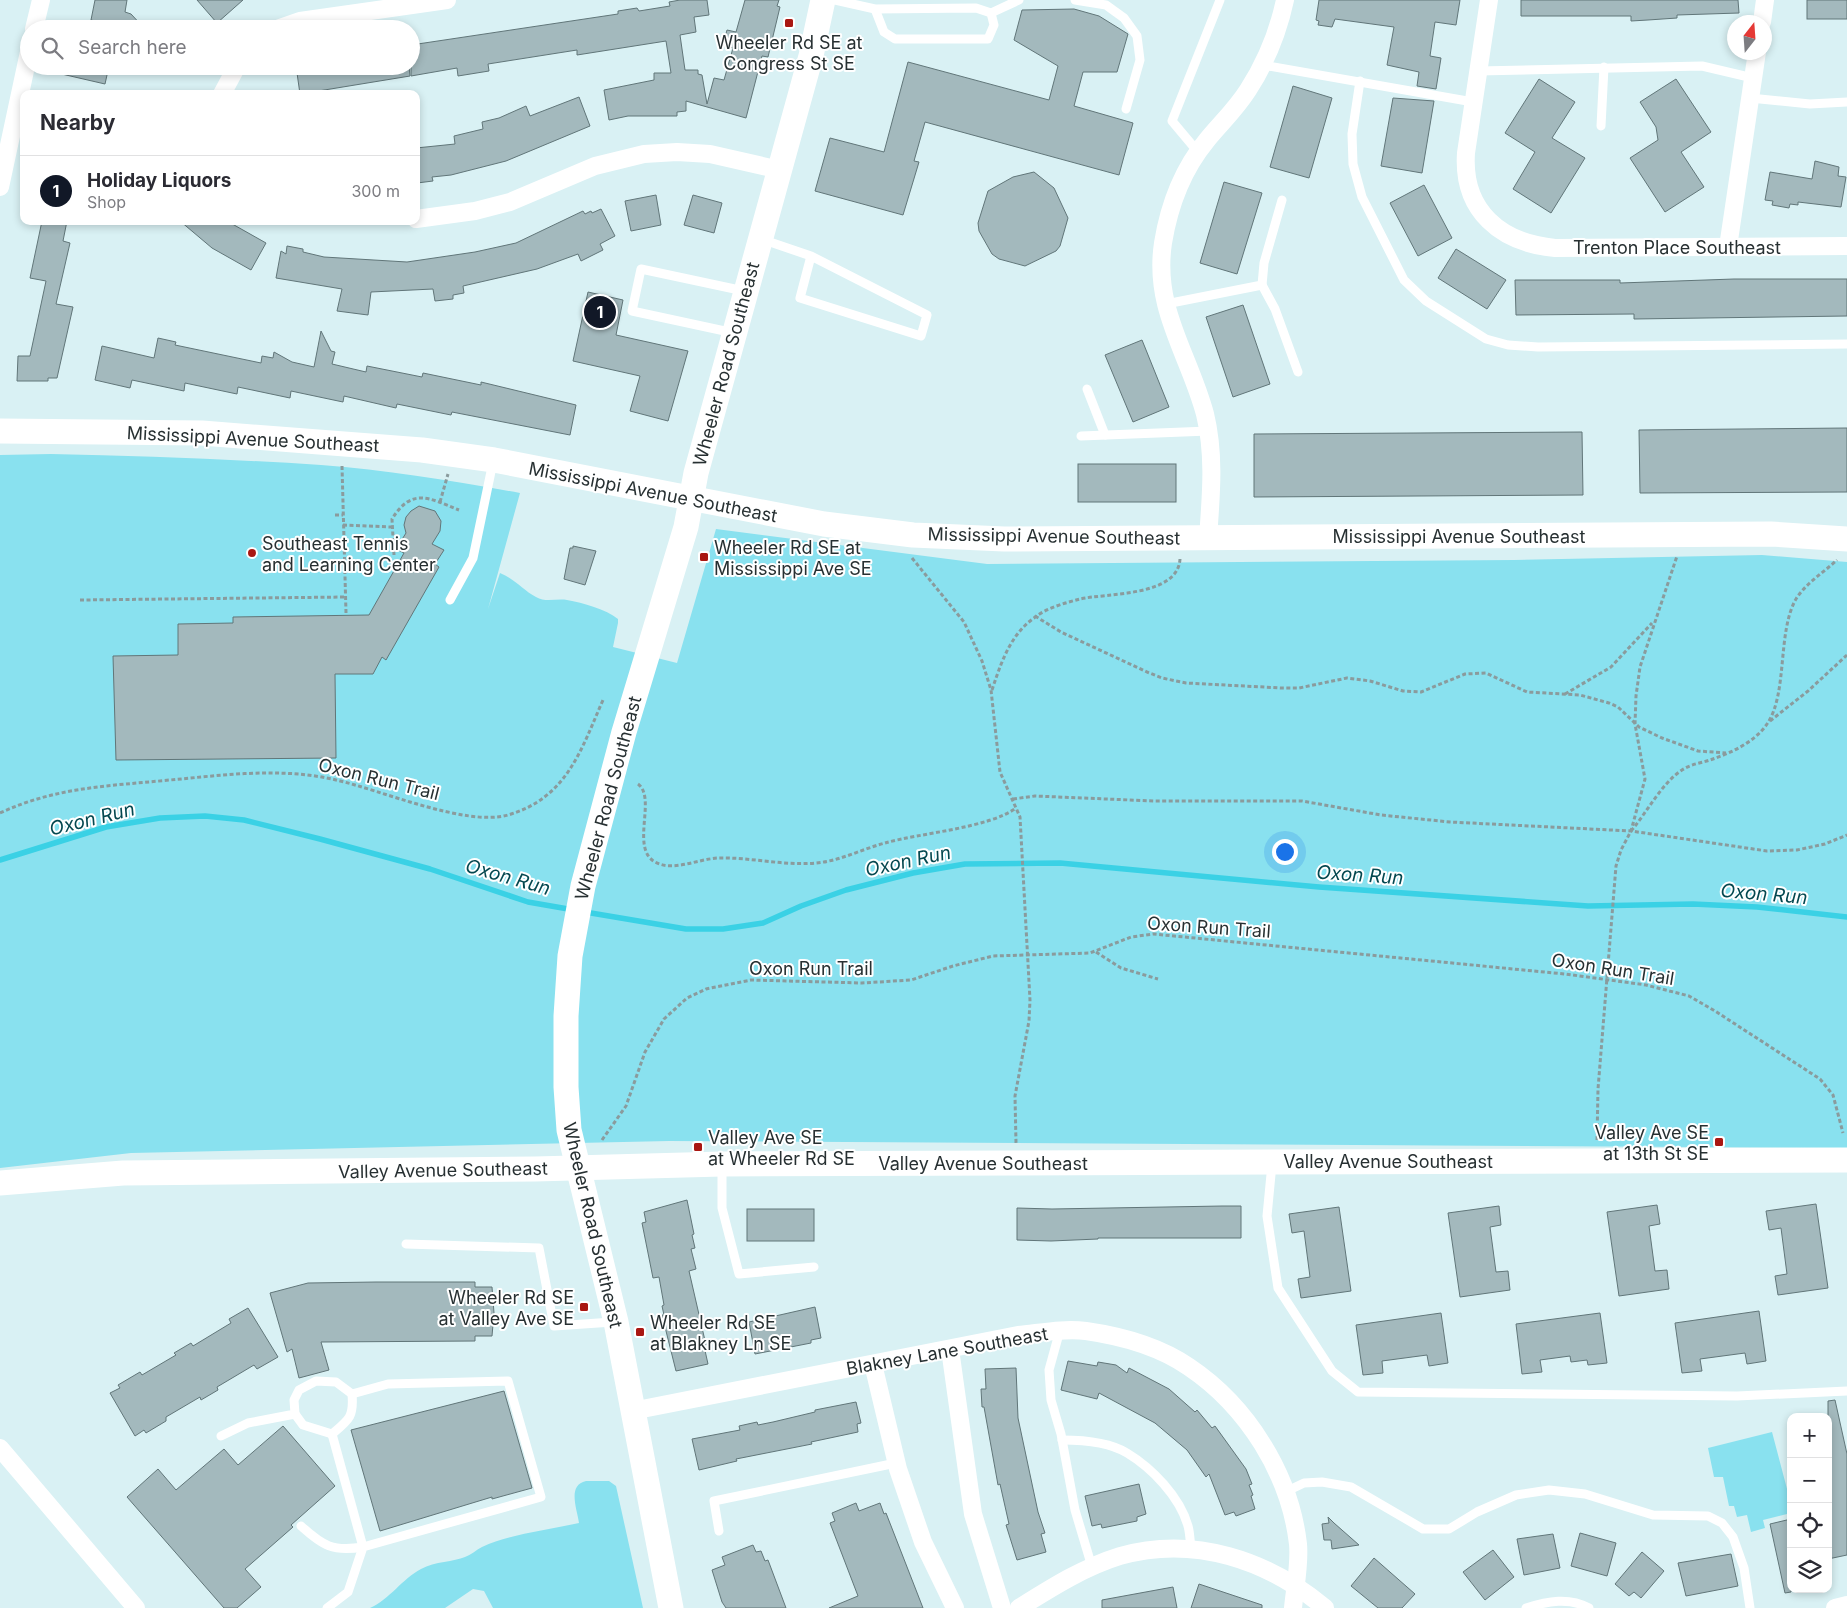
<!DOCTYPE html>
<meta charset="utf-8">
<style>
body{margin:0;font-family:Inter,sans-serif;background:#f7f7f7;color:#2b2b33}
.controls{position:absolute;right:15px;bottom:15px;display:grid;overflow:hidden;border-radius:10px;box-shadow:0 2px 8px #0003}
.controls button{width:45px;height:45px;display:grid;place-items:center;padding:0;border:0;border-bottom:1px solid #e1e1e2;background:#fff;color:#2b2b33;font:25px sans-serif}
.compass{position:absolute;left:1727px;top:15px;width:45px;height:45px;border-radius:50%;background:#fff;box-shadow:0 2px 8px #0003;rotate:17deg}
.you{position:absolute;left:1284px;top:851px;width:18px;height:18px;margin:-12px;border:4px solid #fff;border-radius:50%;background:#1a73e8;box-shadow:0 0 0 8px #1a73e833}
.badge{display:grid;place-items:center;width:32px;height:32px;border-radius:50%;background:#111827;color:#fff;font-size:16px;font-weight:700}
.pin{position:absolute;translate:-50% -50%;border:2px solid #fff;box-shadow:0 1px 5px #0006}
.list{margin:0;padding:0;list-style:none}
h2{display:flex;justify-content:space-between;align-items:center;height:65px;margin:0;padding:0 20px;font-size:21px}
h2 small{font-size:16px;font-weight:400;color:#7c7c81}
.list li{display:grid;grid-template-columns:32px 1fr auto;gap:15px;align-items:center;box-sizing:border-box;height:70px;padding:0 20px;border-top:1px solid #e1e1e2}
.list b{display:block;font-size:19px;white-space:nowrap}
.list p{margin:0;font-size:16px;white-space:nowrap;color:#7c7c81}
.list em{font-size:16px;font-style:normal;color:#7c7c81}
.icon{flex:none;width:28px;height:28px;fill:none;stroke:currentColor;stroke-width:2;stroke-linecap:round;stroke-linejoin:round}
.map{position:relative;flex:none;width:1847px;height:1608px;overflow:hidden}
.search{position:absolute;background:#fff;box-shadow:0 2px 8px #0003;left:20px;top:20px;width:400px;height:55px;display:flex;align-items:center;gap:12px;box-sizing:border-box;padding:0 18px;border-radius:28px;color:#7c7c81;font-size:19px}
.panel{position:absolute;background:#fff;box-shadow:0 2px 8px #0003;left:20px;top:90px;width:400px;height:135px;border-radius:10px}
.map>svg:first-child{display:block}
.green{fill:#89e1ef}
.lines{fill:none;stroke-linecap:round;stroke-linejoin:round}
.stream{stroke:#3ad1e5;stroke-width:5.5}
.building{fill:#a3b9bd;stroke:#617679}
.path{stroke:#8a9b9d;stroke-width:3;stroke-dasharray:4 2.5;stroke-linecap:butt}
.lane{stroke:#fff;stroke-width:9}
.street{stroke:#fff;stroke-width:18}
.secondary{stroke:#fff;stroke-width:25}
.poi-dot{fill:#a91712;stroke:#fff;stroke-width:2}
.labels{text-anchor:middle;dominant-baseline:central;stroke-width:4;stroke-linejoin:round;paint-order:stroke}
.poi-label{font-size:18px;fill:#273032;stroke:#fff;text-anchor:start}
.street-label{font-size:18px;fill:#273032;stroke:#fff}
.water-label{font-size:19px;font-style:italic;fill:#044850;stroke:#fff}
</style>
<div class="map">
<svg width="1847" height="1608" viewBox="0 0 1847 1608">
<rect width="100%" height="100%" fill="#d9f1f4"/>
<g class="green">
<path d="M51,454c90,2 180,5 270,11 67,5 133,16 199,28l-32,116 12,-36c15,6 23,17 36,24 10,6 21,1 31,3 16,3 39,9 51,19v4l-5,24 64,16 39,-134 271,35 527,-4 248,-5 85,7v586l-1178,-7 -538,12 -131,15v-713z"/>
<polygon points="1772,1432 1791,1504 1791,1513 1763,1520 1765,1528 1751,1532 1747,1515 1737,1517 1734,1506 1729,1506 1723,1477 1714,1477 1708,1448"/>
<path d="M586,1481h23l7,5 27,122h-150l-9,-17 -11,-2 -28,19h-75c20,-9 32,-29 51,-39 14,-8 33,-7 44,-12 6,-2 11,-7 17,-10 29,-13 65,-17 97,-24 -2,-14 -12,-38 7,-42z"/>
</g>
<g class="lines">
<g class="stream">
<polyline points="0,860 106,827 160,818 205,816 244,820 320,839 430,869 528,902 574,910"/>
<polyline points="585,912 686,929 723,929 763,923 801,906 846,890 913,873 965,864 1060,863 1319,887 1588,906 1693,904 1757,907 1847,917"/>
</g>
</g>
<g class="building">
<polygon points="95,0 127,0 125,12 131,14 145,29 111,29 111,25 91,20"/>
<polygon points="197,0 243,0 217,23"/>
<polygon points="680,0 707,0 709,15 694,17 696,32 680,35 685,70 698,70 698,74 702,75 707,104 714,78 724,80 733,48 723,45 727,30 736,32 745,0 779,0 777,6 780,7 768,57 762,56 746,118 686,101 686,111 677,112 677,116 628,116 609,120 604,90 654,80 654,73 671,73 666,41 577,55 577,50 488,64 489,71 458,76 457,68 411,76 411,45 618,14 618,11 637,8 639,11 670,6 669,2"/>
<polygon points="1319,0 1460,0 1456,25 1435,22 1430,56 1441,58 1436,89 1417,86 1419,72 1387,65 1394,27 1335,19 1332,27 1318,25 1319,21 1316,20"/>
<polygon points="1521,0 1738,0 1739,13 1677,15 1677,18 1648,20 1631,21 1631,16 1521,16"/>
<rect x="1807" y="0" width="40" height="19"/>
<polygon points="1074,9 1099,16 1128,34 1117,72 1083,72 1074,106 1133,123 1119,175 925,122 914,161 919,162 903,215 815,191 830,138 884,152 908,62 1049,100 1058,66 1014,40 1022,10"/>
<polygon points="54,66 109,66 105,84 53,72"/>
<polygon points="296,66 409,66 410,76 300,94"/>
<polygon points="1539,79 1575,102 1552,138 1585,158 1551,213 1513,189 1535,152 1505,133"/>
<polygon points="1676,79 1711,132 1681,152 1704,187 1665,212 1630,158 1658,140 1656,127 1640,102"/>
<polygon points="1293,86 1332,98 1309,178 1270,167"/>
<polygon points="579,97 590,126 506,161 451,175 432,177 433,181 417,183 416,148 455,144 454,136 483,129 482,122 499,118 526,106 530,116"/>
<polygon points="1393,98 1434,101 1422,173 1381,166"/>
<polygon points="1815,161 1839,167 1838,176 1846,177 1841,207 1798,202 1798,205 1790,204 1789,208 1772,205 1773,201 1765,200 1770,172 1812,179"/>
<polygon points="1034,172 1054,188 1068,218 1060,246 1056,251 1025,266 999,259 992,254 979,231 978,223 988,191 1013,177"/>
<polygon points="1224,182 1262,193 1237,274 1200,263"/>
<polygon points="1424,185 1452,238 1418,256 1390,203"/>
<polygon points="656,195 661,225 631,231 625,201"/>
<polygon points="693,195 722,203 714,233 684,225"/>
<polygon points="601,209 615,236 600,244 603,250 581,261 578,254 537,269 463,286 464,293 453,295 453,299 435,301 433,289 371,292 368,315 337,311 342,289 276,278 281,251 286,254 287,246 303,249 303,252 324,257 407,262 475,252 516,243 583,211 585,214 591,211 592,213"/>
<polygon points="42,221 67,221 63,241 70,243 56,304 73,307 57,378 48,378 48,381 17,381 18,356 30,356 46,281 30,278"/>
<polygon points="180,221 227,221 266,243 251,270 212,248"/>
<polygon points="1456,249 1506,280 1487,309 1438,278"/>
<polygon points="1734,279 1847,279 1847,316 1634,319 1634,314 1516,315 1515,280 1620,280 1620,283"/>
<polygon points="588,292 623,300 616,335 688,351 668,421 630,411 640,376 573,361"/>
<polygon points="1243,305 1270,384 1233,397 1206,317"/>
<polygon points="321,331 331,351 335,352 332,364 366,372 367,366 422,377 423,373 481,385 481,382 576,405 570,435 452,412 451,415 397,404 396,408 344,396 343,402 291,391 290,398 238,387 237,394 185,383 184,391 132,380 130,388 95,380 102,346 154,358 158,338 176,342 175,345 261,363 262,356 273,358 274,352 292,362 314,367"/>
<polygon points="1142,340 1169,407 1133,422 1105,355"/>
<polygon points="1847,428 1847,492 1640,493 1639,430"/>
<polygon points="1582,432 1583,495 1254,497 1254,434"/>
<rect x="1078" y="464" width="98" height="38"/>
<polygon points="419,506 435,511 441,521 440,531 432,544 444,550 435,564 439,567 386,660 382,657 373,674 335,674 336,758 116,760 113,656 178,655 178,624 233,623 233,617 369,615 404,553 396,549 406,533 404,525 406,517 411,511"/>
<polygon points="573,546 596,551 585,585 564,579 570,548 573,548"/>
<polygon points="687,1200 694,1234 692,1235 695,1248 691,1249 696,1269 689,1271 706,1345 704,1346 708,1364 676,1371 662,1315 664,1315 662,1306 664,1305 659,1277 653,1278 642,1223 646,1222 644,1212"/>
<polygon points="1816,1204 1828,1288 1778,1295 1775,1276 1787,1274 1781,1228 1769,1230 1766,1211"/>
<polygon points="1657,1205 1660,1224 1649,1226 1655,1271 1667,1270 1669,1289 1619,1296 1607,1212"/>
<polygon points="1222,1206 1241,1206 1241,1238 1098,1238 1098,1239 1051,1241 1017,1240 1017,1208 1052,1209"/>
<polygon points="1499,1206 1501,1225 1490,1227 1496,1272 1508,1271 1510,1290 1460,1297 1448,1213"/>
<polygon points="1339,1207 1351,1291 1301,1298 1298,1279 1310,1277 1304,1231 1292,1233 1289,1214"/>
<rect x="747" y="1209" width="67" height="32"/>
<polygon points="376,1282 475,1282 475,1287 492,1287 494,1313 492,1336 475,1336 475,1341 321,1342 329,1370 299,1378 292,1349 287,1352 270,1293 308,1283"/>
<polygon points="815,1307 821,1338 811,1340 811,1343 755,1354 749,1322"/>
<polygon points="248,1308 278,1357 257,1369 254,1365 217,1387 218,1390 201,1400 200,1397 166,1417 166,1421 146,1433 144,1430 135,1436 110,1393 120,1388 118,1385 140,1372 142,1375 176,1355 174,1353 191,1343 193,1346 231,1323 229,1319"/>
<polygon points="1759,1311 1766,1361 1747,1364 1745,1353 1700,1359 1702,1371 1682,1373 1675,1323"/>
<polygon points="1441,1313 1448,1363 1429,1366 1427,1355 1382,1361 1383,1373 1363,1375 1356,1325"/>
<polygon points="1600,1313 1607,1363 1588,1365 1587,1360 1571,1362 1570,1356 1540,1360 1542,1372 1522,1374 1516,1324"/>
<polygon points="1068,1361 1097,1366 1098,1362 1116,1365 1127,1373 1129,1368 1169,1389 1195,1412 1197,1410 1212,1428 1215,1426 1246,1469 1252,1484 1249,1485 1253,1495 1251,1496 1255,1509 1236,1516 1234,1512 1225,1515 1209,1474 1206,1477 1187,1450 1155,1423 1099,1393 1097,1399 1061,1390"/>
<polygon points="1016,1368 1018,1418 1038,1512 1045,1533 1041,1534 1046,1552 1017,1560 1006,1525 1009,1524 1000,1484 998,1485 984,1407 982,1407 981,1389 986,1389 985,1369"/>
<polygon points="504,1391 532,1488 492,1499 492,1497 380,1531 351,1430"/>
<polygon points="1835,1400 1847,1454 1847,1555 1828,1559 1828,1401"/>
<polygon points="856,1402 861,1423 857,1424 858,1432 811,1442 812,1444 736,1459 737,1461 699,1470 692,1439 740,1430 739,1426 757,1422 758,1425 773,1422 815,1412 815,1410"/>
<polygon points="283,1426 335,1486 291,1525 293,1527 245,1569 261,1587 237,1608 224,1608 127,1497 158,1469 176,1490 224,1449 238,1465"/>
<polygon points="1139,1484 1146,1514 1137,1517 1137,1521 1102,1528 1101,1524 1092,1526 1085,1496"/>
<polygon points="856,1503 859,1511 880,1503 884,1514 886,1513 923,1608 829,1608 858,1596 830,1523 835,1521 832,1513"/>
<polygon points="1328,1517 1334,1523 1359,1545 1332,1549 1331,1540 1324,1540 1322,1524 1329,1523"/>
<polygon points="1791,1519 1791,1592 1785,1593 1770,1524"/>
<polygon points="1580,1533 1616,1543 1607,1576 1571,1566"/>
<polygon points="1553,1534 1560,1568 1524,1575 1517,1539"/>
<polygon points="753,1545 756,1552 761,1551 765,1561 768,1560 786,1608 726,1608 722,1602 712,1570 725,1565 722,1557"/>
<polygon points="1493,1550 1514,1577 1485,1600 1463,1572"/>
<polygon points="1642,1552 1664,1571 1641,1598 1634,1592 1629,1596 1615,1584"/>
<polygon points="1731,1554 1738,1586 1686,1596 1678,1563"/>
<polygon points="1374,1558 1415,1594 1402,1608 1378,1608 1351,1586"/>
<polygon points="1199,1584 1262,1605 1262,1608 1191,1608"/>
<polygon points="1173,1587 1177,1608 1102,1608 1102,1600"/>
</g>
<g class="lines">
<g class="path">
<polyline points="342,466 346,613"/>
<polyline points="440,502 448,474"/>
<polyline points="335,515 343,515"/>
<polyline points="343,525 391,527"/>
<path d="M394,555l-2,-36c20,-32 37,-21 67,-9"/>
<polyline points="912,558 964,622 982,661 991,690 1000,772 1020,817 1030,1000 1029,1021 1015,1096 1016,1143"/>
<polyline points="80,600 345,597"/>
<polyline points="1035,616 1061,632 1147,672 1162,678 1186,683 1282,688 1299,688 1347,678 1370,681 1403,691 1421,692 1465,674 1486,673 1527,692 1580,695 1609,703 1618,707 1639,727 1662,738 1698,751 1726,753"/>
<path d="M992,690c9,-27 18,-55 42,-72 12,-10 31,-15 46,-19 26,-6 98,-2 100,-40"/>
<polyline points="1565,694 1611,667 1652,623"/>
<polyline points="1770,721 1808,691 1847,655"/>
<path d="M638,784c19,14 -8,64 17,78 18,10 43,-3 63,-4 32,-1 65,8 98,5 24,-2 46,-14 69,-20 35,-10 104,-15 131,-35"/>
<polyline points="1013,799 1035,796 1154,801 1302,801 1381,815 1450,822 1631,831 1767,851 1797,850 1825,844 1847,835"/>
<path d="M0,813c56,-26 109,-27 170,-33 54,-5 112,-13 166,0 45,10 130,47 172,35 59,-17 73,-65 95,-115"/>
<path d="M1631,831c17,-20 30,-47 51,-61 9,-6 19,-7 28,-10 21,-7 45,-18 57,-36 21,-30 10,-92 29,-125 10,-16 27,-26 41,-39"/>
<polyline points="1096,952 1121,968 1158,979"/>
<polyline points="602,1140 626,1106 645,1052 664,1019 687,998 706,989 751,980 862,983 911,980 953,966 993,956 1090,953 1131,937 1153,934 1565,974 1646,985 1689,996 1715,1011 1820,1079 1833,1095 1843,1133"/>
<polyline points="1597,1140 1598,1089 1616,866 1621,850 1631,831 1645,779 1635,724 1636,696 1640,667 1677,556"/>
</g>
<g class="lane">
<polyline points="835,0 875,9 976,8 991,13 994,25 988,39 895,39 884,32 875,9"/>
<polyline points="1075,0 1106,5 1124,18 1137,36 1140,60 1126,109"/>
<polyline points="991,13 1019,0"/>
<polyline points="1263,65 1473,102"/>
<polyline points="1478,71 1702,66 1753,78"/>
<polyline points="1360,81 1352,134 1353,164 1362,197 1404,280 1426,301 1486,339 1508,345 1538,347 1847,344"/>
<polyline points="1750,98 1810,104 1847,102"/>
<polyline points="1601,126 1604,67"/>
<polyline points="1198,152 1172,121 1220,0"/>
<polyline points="761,239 811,256 927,315 921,336 800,298 811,256"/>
<polyline points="1262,285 1275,309 1298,372"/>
<polyline points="1166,304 1262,285 1264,263 1282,200"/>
<polyline points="734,333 632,311 641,269 744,291"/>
<polyline points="1087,389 1105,435"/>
<polyline points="1081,436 1209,431"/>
<polyline points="450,600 473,558 493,462"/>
<polyline points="722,1164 722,1208 739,1274 814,1267"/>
<polyline points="1272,1164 1267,1216 1278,1288 1332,1371 1358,1392 1737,1396 1847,1391"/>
<polyline points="406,1244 539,1248 554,1326 613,1322"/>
<polyline points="1060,1330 1049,1370 1051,1400 1061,1434 1075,1510 1092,1567"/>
<polyline points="295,1414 303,1425 332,1434"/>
<polyline points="221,1436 248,1423 295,1414 294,1400 299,1390 316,1381 336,1382 352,1394 388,1384 508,1381 541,1497 363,1547 348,1592 327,1608"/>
<path d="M1062,1440c21,0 47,2 65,13 25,15 53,44 61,73 2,7 2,15 3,23"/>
<polyline points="1285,1492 1304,1483 1322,1482 1351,1487 1423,1529 1449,1529 1477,1512 1516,1495 1549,1490 1585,1494 1653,1515 1708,1516 1722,1523 1733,1537 1744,1568 1750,1608"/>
<path d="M301,1526c22,20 32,26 62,21l-31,-113c17,-14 22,-17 20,-40"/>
<polyline points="719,1531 714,1501 896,1463"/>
<path d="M1526,1608c22,-7 43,-11 63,0"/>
</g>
<g class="street">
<path d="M1489,0l-23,153c-4,58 35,90 89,95l292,-2"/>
<polyline points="1762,22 1765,0"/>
<polyline points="34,29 41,0"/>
<polyline points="277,29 300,21 447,0"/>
<polyline points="222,94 237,66"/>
<polyline points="0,187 29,52"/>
<polyline points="416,219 475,211 510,202 595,166 644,154 677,152 710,154 780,170"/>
<polyline points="1728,247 1757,52"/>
<path d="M1208,538c3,-42 7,-83 -3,-124 -16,-60 -52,-105 -42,-171 6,-37 20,-74 44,-103 14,-17 29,-31 41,-50 18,-28 30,-57 37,-90"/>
<polyline points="950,1349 973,1514 1002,1608"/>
<polyline points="873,1364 898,1469 923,1542 955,1608"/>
<path d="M632,1411l386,-76c22,-2 45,-7 68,-4 35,5 74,16 103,36 58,39 101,107 109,177 2,20 -3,43 -5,64"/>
<polyline points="0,1448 136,1608"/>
<path d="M1019,1608c32,-20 65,-41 101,-52 74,-21 148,4 205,52"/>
<polyline points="1835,1608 1847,1605"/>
</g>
<g class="secondary">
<polyline points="0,431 202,433 422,450 494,460 824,524 913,535 1004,539 1771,534 1847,539"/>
<polyline points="0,1183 123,1173 535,1169 722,1164 1847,1160"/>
<polyline points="671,1608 616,1322 569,1130 566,1087 566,1016 570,956 583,886 624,732 686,527 696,473 811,56 823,0"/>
</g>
</g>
<g class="poi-dot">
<rect x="784" y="18" width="10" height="10" rx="2.5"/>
<circle cx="252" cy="553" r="5"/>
<rect x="699" y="552" width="10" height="10" rx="2.5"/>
<rect x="1714" y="1137" width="10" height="10" rx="2.5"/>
<rect x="693" y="1142" width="10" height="10" rx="2.5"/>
<rect x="579" y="1302" width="10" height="10" rx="2.5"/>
<rect x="635" y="1327" width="10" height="10" rx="2.5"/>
</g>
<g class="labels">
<g class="poi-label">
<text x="789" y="42" text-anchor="middle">Wheeler Rd SE at<tspan x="789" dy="21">Congress St SE</tspan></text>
<text x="262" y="543">Southeast Tennis<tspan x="262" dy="21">and Learning Center</tspan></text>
<text x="714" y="547">Wheeler Rd SE at<tspan x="714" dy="21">Mississippi Ave SE</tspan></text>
<text x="1709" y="1132" text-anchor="end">Valley Ave SE<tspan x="1709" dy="21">at 13th St SE</tspan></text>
<text x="708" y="1137">Valley Ave SE<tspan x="708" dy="21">at Wheeler Rd SE</tspan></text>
<text x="574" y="1297" text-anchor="end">Wheeler Rd SE<tspan x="574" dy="21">at Valley Ave SE</tspan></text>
<text x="650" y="1322">Wheeler Rd SE<tspan x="650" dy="21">at Blakney Ln SE</tspan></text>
</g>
<g class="street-label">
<text x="1677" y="247">Trenton Place Southeast</text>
<text transform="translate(726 364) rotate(-75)">Wheeler Road Southeast</text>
<text transform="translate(253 439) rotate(3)">Mississippi Avenue Southeast</text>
<text transform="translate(653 492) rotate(11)">Mississippi Avenue Southeast</text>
<text transform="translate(1054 536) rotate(1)">Mississippi Avenue Southeast</text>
<text x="1459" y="536">Mississippi Avenue Southeast</text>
<text transform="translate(379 779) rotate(14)">Oxon Run Trail</text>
<text transform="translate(608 798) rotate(-75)">Wheeler Road Southeast</text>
<text transform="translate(1209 927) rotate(4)">Oxon Run Trail</text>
<text x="811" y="968">Oxon Run Trail</text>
<text transform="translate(1613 969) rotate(9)">Oxon Run Trail</text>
<text x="1388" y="1161">Valley Avenue Southeast</text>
<text x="983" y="1163">Valley Avenue Southeast</text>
<text transform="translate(443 1170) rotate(-1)">Valley Avenue Southeast</text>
<text transform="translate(593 1225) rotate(77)">Wheeler Road Southeast</text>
<text transform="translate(947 1351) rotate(-10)">Blakney Lane Southeast</text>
</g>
<g class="water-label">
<text transform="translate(92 819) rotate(-14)">Oxon Run</text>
<text transform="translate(908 861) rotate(-12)">Oxon Run</text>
<text transform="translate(1360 875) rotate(4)">Oxon Run</text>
<text transform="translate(508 877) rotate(16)">Oxon Run</text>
<text transform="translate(1764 894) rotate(5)">Oxon Run</text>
</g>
</g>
</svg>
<div class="controls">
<button>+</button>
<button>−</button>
<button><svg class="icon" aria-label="locate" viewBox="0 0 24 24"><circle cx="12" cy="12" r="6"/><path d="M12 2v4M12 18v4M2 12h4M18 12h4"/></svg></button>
<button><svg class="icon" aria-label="layers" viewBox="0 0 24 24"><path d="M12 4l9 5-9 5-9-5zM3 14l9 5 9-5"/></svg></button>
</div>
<svg class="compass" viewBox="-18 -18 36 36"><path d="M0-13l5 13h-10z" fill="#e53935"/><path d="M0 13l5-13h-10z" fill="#7c7c81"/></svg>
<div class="you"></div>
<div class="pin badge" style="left:600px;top:312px">1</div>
<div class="search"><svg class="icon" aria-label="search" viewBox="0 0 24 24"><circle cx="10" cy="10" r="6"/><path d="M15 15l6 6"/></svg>Search here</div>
<section class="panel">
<h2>Nearby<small></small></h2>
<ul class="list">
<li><span class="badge">1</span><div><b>Holiday Liquors</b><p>Shop</p></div><em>300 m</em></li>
</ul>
</section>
</div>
